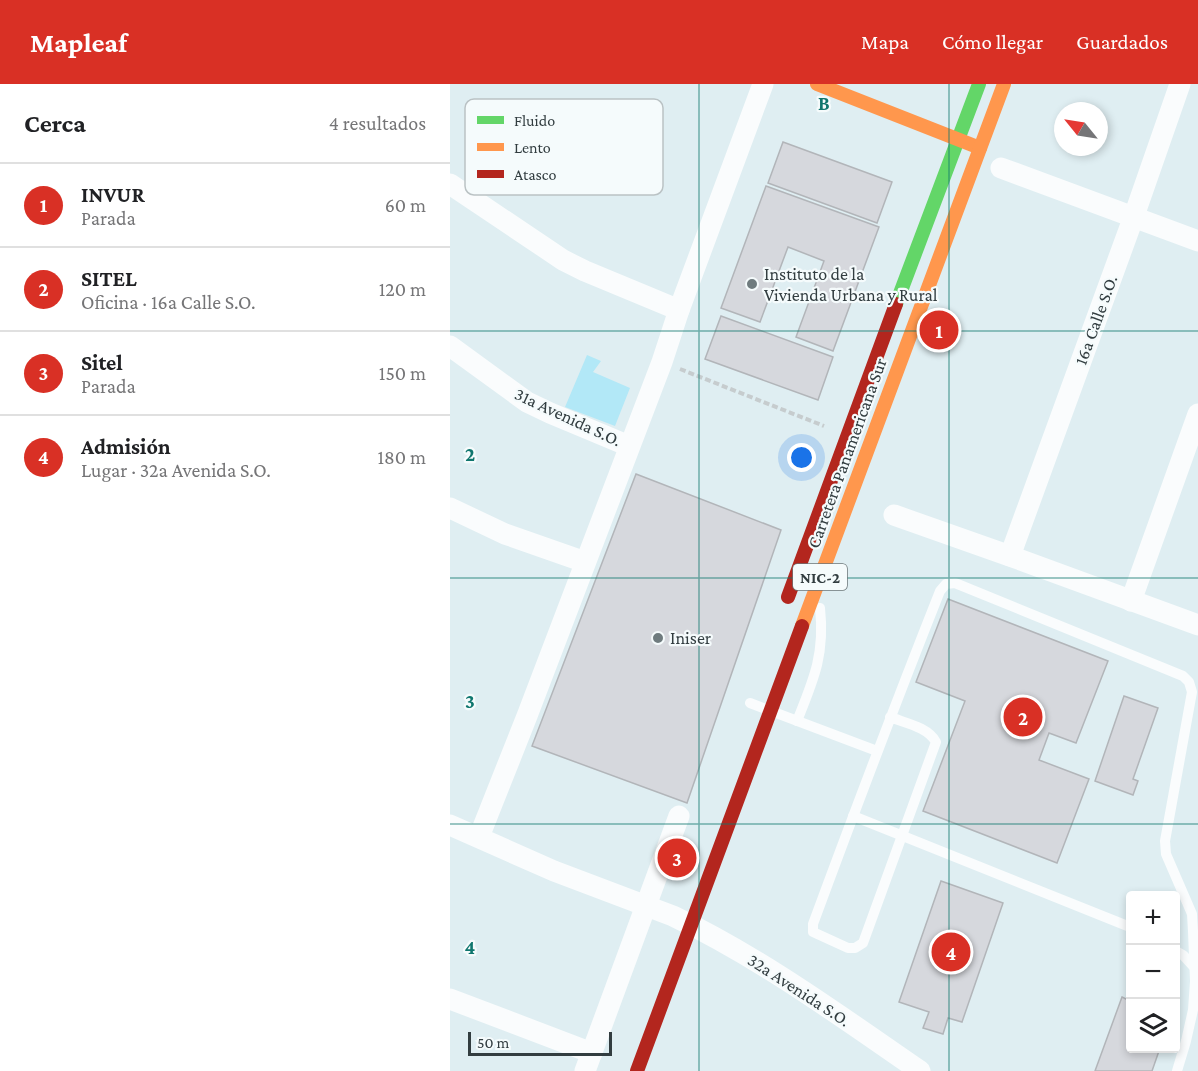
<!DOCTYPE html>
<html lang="es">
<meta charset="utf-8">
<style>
body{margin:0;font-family:"Crimson Pro",serif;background:#f6f6f6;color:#202124}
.controls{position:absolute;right:18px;bottom:18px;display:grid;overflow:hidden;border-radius:6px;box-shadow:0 3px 9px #0003}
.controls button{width:54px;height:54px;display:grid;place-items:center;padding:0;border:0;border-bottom:2px solid #e0e0e0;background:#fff;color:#202124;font:30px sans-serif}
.compass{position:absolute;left:604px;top:18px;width:54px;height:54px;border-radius:50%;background:#fff;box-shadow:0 3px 9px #0003;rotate:300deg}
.scale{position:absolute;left:18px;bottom:15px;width:144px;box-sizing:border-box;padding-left:6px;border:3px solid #323d40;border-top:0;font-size:16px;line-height:21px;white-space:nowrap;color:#323d40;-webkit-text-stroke:4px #f5fbfc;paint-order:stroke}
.you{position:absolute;left:352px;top:374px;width:21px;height:21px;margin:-15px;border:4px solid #fff;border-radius:50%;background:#1a73e8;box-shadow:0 0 0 9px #1a73e833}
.badge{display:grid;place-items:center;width:39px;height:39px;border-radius:50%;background:#d93025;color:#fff;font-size:20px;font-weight:700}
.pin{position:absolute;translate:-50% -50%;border:3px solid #fff;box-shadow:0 2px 6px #0006}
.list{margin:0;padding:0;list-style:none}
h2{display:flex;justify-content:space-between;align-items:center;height:78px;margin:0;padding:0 24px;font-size:26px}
h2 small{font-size:20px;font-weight:400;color:#757577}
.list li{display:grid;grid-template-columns:39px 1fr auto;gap:18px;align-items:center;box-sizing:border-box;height:84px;padding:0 24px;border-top:2px solid #e0e0e0}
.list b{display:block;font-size:22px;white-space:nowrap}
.list p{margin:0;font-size:20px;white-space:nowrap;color:#757577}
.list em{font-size:20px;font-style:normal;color:#757577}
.icon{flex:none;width:33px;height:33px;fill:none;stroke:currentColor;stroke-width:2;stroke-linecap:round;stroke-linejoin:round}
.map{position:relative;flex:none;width:748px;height:987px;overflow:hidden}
header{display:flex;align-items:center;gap:36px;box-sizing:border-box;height:84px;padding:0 30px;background:#d93025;color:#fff}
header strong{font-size:28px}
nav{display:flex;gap:33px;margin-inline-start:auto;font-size:21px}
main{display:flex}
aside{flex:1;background:#fff}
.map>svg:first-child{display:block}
.green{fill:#b2e8f7}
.building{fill:#d6d8dd;stroke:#b2b5b9;stroke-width:1.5}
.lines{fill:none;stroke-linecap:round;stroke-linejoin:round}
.path{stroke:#c6ccce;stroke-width:4;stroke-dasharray:6 3;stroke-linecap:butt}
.lane{stroke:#fafcfd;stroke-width:10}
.street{stroke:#fafcfd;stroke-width:21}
.fast{stroke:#63d668;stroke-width:14}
.slow{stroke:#ff974d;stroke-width:14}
.jam{stroke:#b3261e;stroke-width:14}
.grid{fill:none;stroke:#0f766e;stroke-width:1.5;stroke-opacity:0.55}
.poi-dot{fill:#6f7b7e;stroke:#f5fbfc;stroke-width:2}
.labels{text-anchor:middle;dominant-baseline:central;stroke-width:4.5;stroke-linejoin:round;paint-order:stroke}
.shield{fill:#f5fbfc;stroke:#6c7678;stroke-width:1.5}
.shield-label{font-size:16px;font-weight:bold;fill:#323d40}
.poi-label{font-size:18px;fill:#323d40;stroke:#f5fbfc;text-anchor:start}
.street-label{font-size:18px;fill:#323d40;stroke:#f5fbfc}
.key{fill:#f5fbfc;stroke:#bac2c4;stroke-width:1.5}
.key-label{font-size:16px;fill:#323d40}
.grid-label{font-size:20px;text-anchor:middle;font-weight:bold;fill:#0f766e;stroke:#f5fbfc;stroke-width:4.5;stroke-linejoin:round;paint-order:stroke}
</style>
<header>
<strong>Mapleaf</strong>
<nav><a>Mapa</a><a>Cómo llegar</a><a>Guardados</a></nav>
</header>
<main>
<aside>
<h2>Cerca<small>4 resultados</small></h2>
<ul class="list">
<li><span class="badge">1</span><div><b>INVUR</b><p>Parada</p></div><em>60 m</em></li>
<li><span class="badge">2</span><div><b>SITEL</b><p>Oficina · 16a Calle S.O.</p></div><em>120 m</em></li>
<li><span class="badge">3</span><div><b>Sitel</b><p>Parada</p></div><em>150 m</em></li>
<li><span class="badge">4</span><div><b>Admisión</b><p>Lugar · 32a Avenida S.O.</p></div><em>180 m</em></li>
</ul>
</aside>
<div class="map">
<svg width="748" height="987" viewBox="0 0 748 987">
<rect width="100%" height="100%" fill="#dfeef2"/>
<polygon class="green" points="137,271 151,277 143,288 180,304 165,342 115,323"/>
<g class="building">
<polygon points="333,58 442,98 427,139 318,99"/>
<polygon points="316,102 429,143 383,267 346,253 374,177 338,163 310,238 271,224"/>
<polygon points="271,232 383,273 368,316 255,275"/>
<polygon points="186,390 331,446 237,719 82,662"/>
<polygon points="498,515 658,577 626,659 599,649 589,676 639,695 607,779 473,727 515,617 466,598"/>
<polygon points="674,612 708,624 683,695 688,697 683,711 645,697"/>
<polygon points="491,797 553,819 512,938 498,934 493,950 473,944 479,928 449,918"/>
<polygon points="672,913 680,917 680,964 710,964 702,987 645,987"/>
</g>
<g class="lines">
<polyline class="path" points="230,285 374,342"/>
<g class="lane">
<polyline points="300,619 427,667"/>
<path d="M440,633c15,6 38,10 46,25l-73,201 -8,5h-7l-35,-16v-8c41,-111 83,-222 127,-333l6,-7 9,-1 228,93 6,6 3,10 -27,149 1,13 26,60 1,17 2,50 -2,29 -7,31 -9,30"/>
<path d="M347,637c17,-42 28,-67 23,-113"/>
<polyline points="403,732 680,843"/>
<polyline points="726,867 733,871 745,884"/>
</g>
<g class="street">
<polyline points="551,84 748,157"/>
<polyline points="0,100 113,176 135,187 229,226"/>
<polyline points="0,262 77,318 100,329 179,362"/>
<polyline points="0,424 55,450 135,478"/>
<polyline points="444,431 560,472 748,541"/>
<polyline points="560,472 684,132 730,0"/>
<polyline points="681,517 748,330"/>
<path d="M0,741l104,46 119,45c88,42 167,100 247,155"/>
<polyline points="29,753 77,632 212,278 229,226 313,0"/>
<polyline points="0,915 142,969"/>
<polyline points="135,987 229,732"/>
</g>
<polyline class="fast" points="446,220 529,0"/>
<g class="slow">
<polyline points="367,0 530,64"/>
<polyline points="352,542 554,0"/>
</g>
<g class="jam">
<polyline points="338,513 446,220"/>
<polyline points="187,987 352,542"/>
</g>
</g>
<path class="grid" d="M249,0v987M499,0v987M0,247h748M0,494h748M0,740h748"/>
<g class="poi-dot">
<circle cx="302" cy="200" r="6"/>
<circle cx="208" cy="554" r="6"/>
</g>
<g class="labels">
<rect class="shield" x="343" y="480" width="54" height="26" rx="4.5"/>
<g class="shield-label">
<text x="370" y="493">NIC-2</text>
</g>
<g class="poi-label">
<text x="314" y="190">Instituto de la<tspan x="314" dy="21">Vivienda Urbana y Rural</tspan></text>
<text x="220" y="554">Iniser</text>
</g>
<g class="street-label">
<text transform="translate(646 236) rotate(-70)">16a Calle S.O.</text>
<text transform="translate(118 333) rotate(25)">31a Avenida S.O.</text>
<text transform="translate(397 369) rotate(-70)">Carretera Panamericana Sur</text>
<text transform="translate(349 906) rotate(33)">32a Avenida S.O.</text>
</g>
</g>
<rect x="15" y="15" width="198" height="96" rx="9" class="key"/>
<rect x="27" y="32" width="27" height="8" fill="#63d668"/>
<rect x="27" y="59" width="27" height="8" fill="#ff974d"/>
<rect x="27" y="86" width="27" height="8" fill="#b3261e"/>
<g class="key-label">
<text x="64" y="42">Fluido</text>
<text x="64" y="69">Lento</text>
<text x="64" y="96">Atasco</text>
</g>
<g class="grid-label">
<text x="374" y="26">B</text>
<text x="20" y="377">2</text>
<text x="20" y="624">3</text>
<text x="20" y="870">4</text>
</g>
</svg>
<div class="controls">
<button>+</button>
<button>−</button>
<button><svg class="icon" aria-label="layers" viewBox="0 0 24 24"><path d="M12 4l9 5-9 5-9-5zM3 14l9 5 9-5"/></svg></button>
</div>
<svg class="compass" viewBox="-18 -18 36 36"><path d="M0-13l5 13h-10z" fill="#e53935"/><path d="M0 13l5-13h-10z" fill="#757577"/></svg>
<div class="scale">50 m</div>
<div class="you"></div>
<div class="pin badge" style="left:489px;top:246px">1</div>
<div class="pin badge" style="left:573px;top:633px">2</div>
<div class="pin badge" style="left:227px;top:774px">3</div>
<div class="pin badge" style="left:501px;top:868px">4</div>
</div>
</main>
